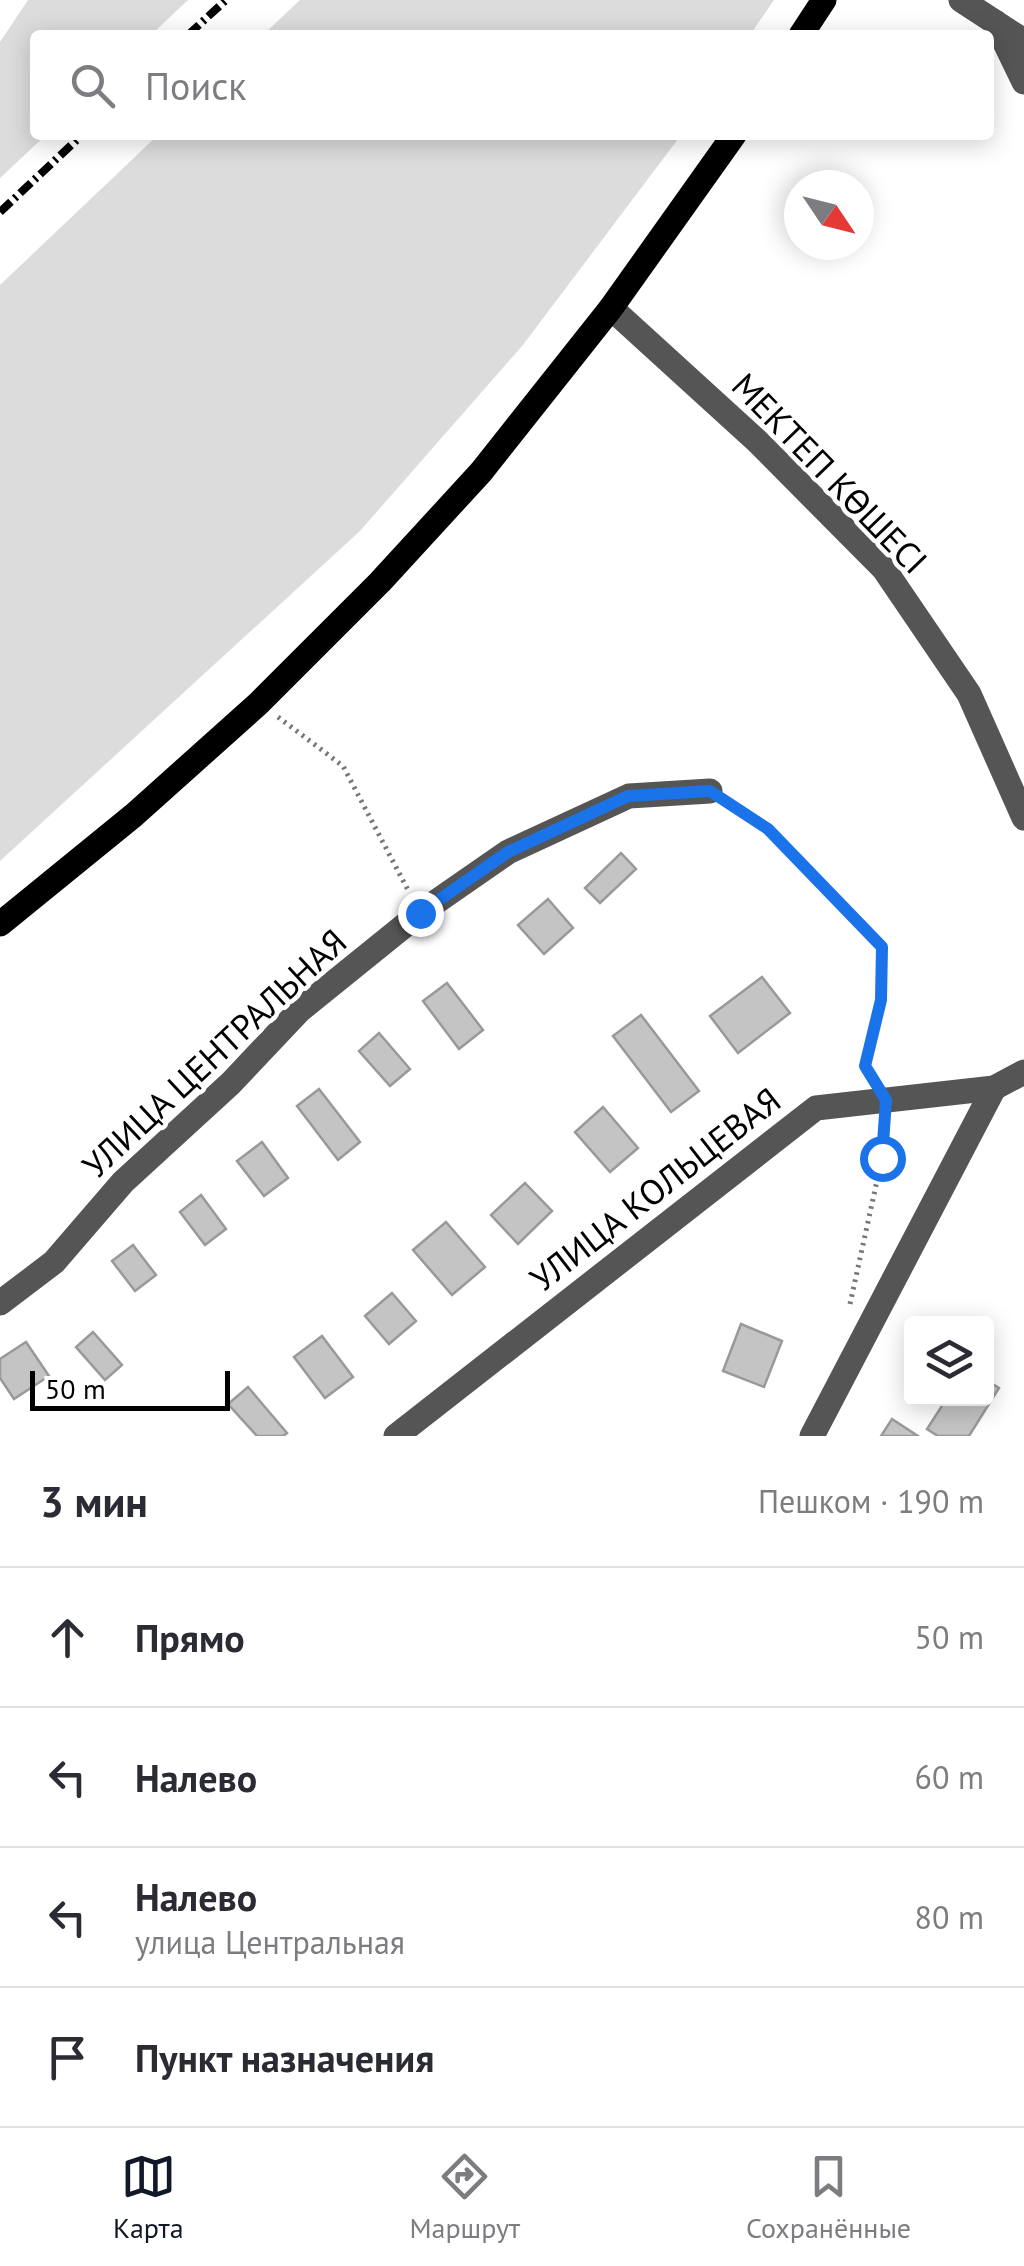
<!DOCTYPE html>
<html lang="ru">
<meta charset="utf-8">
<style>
body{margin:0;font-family:"PT Sans",sans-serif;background:#f7f7f7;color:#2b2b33}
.controls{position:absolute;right:30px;bottom:30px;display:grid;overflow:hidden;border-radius:10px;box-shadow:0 5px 25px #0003}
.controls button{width:90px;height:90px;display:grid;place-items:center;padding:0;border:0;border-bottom:2px solid #e1e1e2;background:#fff;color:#2b2b33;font:50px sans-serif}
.compass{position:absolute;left:784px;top:170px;width:90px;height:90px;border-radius:50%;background:#fff;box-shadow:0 5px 25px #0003;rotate:125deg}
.scale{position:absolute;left:30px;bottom:25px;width:200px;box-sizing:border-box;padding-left:10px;border:5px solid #000;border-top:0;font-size:28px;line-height:35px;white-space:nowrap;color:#000;-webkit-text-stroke:8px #fff;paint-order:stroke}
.stop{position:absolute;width:30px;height:30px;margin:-22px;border:8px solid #1a73e8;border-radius:50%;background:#fff}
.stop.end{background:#1a73e8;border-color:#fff;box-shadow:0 2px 10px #0008}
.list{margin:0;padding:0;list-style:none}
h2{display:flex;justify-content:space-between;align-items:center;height:130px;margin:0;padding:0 40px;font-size:42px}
h2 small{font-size:32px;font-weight:400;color:#7c7c81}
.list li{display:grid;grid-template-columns:65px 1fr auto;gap:30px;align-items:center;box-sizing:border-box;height:140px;padding:0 40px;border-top:2px solid #e1e1e2}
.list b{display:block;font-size:38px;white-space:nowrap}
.list p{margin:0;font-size:32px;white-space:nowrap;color:#7c7c81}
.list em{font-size:32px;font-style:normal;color:#7c7c81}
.icon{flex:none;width:55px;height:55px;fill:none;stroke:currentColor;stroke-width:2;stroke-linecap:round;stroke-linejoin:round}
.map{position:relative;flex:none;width:1024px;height:1436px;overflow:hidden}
.search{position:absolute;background:#fff;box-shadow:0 5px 25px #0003;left:30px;right:30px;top:30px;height:110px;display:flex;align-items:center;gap:25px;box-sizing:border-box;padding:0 35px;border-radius:10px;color:#7c7c81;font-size:38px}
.sheet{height:690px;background:#fff}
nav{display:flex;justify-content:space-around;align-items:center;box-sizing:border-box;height:140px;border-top:2px solid #e1e1e2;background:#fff;font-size:28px;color:#7c7c81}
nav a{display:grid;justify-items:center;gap:5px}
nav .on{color:#111827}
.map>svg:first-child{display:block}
.green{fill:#dcdcdc}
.building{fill:#c4c4c4;stroke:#999;stroke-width:2.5}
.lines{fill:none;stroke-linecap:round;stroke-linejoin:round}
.path{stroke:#777;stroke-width:5;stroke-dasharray:2.5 5;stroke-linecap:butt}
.minor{stroke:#555;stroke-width:25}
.major{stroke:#000;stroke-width:25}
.rail{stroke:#000;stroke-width:8;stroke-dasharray:15 5 2.5 5;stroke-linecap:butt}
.route{stroke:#1a73e8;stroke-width:12}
.labels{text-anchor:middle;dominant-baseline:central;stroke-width:9;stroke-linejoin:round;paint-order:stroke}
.street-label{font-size:35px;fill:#000;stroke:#fff}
</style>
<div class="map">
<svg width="1024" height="1436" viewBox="0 0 1024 1436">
<rect width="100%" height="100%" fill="#fff"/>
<g class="green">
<polygon points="28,0 188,0 151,35 35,35 35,135 46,135 0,178 0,42"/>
<polygon points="300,0 774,0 750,35 263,35"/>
<polygon points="158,135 681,135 523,345 360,531 0,861 0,285"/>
</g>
<g class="building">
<polygon points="621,853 636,869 600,903 585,888"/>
<polygon points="548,899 573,928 544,954 518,925"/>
<polygon points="762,977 790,1013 738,1053 710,1016"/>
<polygon points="447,983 483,1030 459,1049 423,1001"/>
<polygon points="641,1015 699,1091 671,1112 613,1036"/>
<polygon points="379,1033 410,1069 390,1086 359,1051"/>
<polygon points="319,1089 360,1142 338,1160 297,1106"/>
<polygon points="603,1107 638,1148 610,1172 575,1132"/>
<polygon points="262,1142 288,1178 264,1196 237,1161"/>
<polygon points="525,1183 552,1211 518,1244 491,1215"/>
<polygon points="201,1195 226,1229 205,1245 180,1212"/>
<polygon points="446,1222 485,1267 452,1295 413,1250"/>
<polygon points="133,1245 156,1275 135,1291 112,1261"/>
<polygon points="392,1293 416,1321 389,1344 365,1316"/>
<polygon points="741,1324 782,1341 764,1387 723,1371"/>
<polygon points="93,1332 122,1365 105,1380 76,1347"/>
<polygon points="322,1336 353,1377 325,1398 294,1357"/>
<polygon points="26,1342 49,1376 14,1399 0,1378 0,1359"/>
<polygon points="986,1380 999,1388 969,1436 938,1436 927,1429 947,1398 986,1398"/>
<polygon points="248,1387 287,1433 283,1436 257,1436 228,1404"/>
<polygon points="892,1419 918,1436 881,1436"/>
</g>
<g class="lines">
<g class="path">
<polyline points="278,717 343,766 409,892"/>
<polyline points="729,804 767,829 882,947 881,1000 865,1065 872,1077"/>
<polyline points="850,1304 882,1158 884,1124"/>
</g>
<g class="minor">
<polyline points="961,0 1024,41"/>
<polyline points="995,22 1024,82"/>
<polyline points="611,308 757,441 884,569 969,694 1024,818"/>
<polyline points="0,1303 54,1262 123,1182 231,1083 300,1010 420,913 508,852 629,796 710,791"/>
<polyline points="396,1436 816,1108 994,1088 1024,1072"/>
<polyline points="812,1436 994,1088"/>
</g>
<g class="major">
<polyline points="801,35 824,0"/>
<polyline points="0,924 134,815 259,703 380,582 481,472 611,308 734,135"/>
</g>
<g class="rail">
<polyline points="188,35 226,0"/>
<polyline points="0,212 82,135"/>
</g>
</g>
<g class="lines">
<polyline class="route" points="420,913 508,852 628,796 710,791 768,829 882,947 881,1000 865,1066 886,1100 882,1158"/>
</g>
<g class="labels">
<g class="street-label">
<text transform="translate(830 473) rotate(46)">МЕКТЕП КӨШЕСІ</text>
<text transform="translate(214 1053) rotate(-43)">УЛИЦА ЦЕНТРАЛЬНАЯ</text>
<text transform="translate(655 1189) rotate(-38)">УЛИЦА КОЛЬЦЕВАЯ</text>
</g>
</g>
</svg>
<div class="controls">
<button><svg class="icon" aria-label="layers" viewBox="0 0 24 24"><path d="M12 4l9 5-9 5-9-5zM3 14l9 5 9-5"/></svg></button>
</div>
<svg class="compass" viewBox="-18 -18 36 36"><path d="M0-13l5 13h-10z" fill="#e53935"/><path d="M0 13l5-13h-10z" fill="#7c7c81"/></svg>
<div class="scale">50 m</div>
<div class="stop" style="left:882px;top:1158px"></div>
<div class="stop end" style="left:420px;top:913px"></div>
<div class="search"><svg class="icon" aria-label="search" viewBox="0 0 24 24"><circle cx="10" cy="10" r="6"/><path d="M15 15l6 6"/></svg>Поиск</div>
</div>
<section class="sheet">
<h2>3 мин<small>Пешком · 190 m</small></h2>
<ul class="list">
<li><svg class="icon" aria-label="ahead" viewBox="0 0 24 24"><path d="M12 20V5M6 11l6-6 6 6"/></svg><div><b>Прямо</b></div><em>50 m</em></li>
<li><svg class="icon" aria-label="left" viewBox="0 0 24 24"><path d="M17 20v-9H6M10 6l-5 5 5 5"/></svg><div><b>Налево</b></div><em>60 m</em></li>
<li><svg class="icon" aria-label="left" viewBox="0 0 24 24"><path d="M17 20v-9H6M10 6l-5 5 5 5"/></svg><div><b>Налево</b><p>улица Центральная</p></div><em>80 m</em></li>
<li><svg class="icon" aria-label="arrive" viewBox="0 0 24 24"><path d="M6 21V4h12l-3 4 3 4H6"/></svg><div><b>Пункт назначения</b></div></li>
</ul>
</section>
<nav>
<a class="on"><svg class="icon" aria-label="map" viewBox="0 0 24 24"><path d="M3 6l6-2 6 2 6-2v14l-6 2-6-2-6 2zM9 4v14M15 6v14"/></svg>Карта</a>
<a><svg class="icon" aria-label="directions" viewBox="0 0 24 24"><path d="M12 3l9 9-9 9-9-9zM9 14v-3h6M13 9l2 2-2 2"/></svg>Маршрут</a>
<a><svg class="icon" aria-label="saved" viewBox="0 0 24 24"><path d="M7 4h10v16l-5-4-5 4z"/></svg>Сохранённые</a>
</nav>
